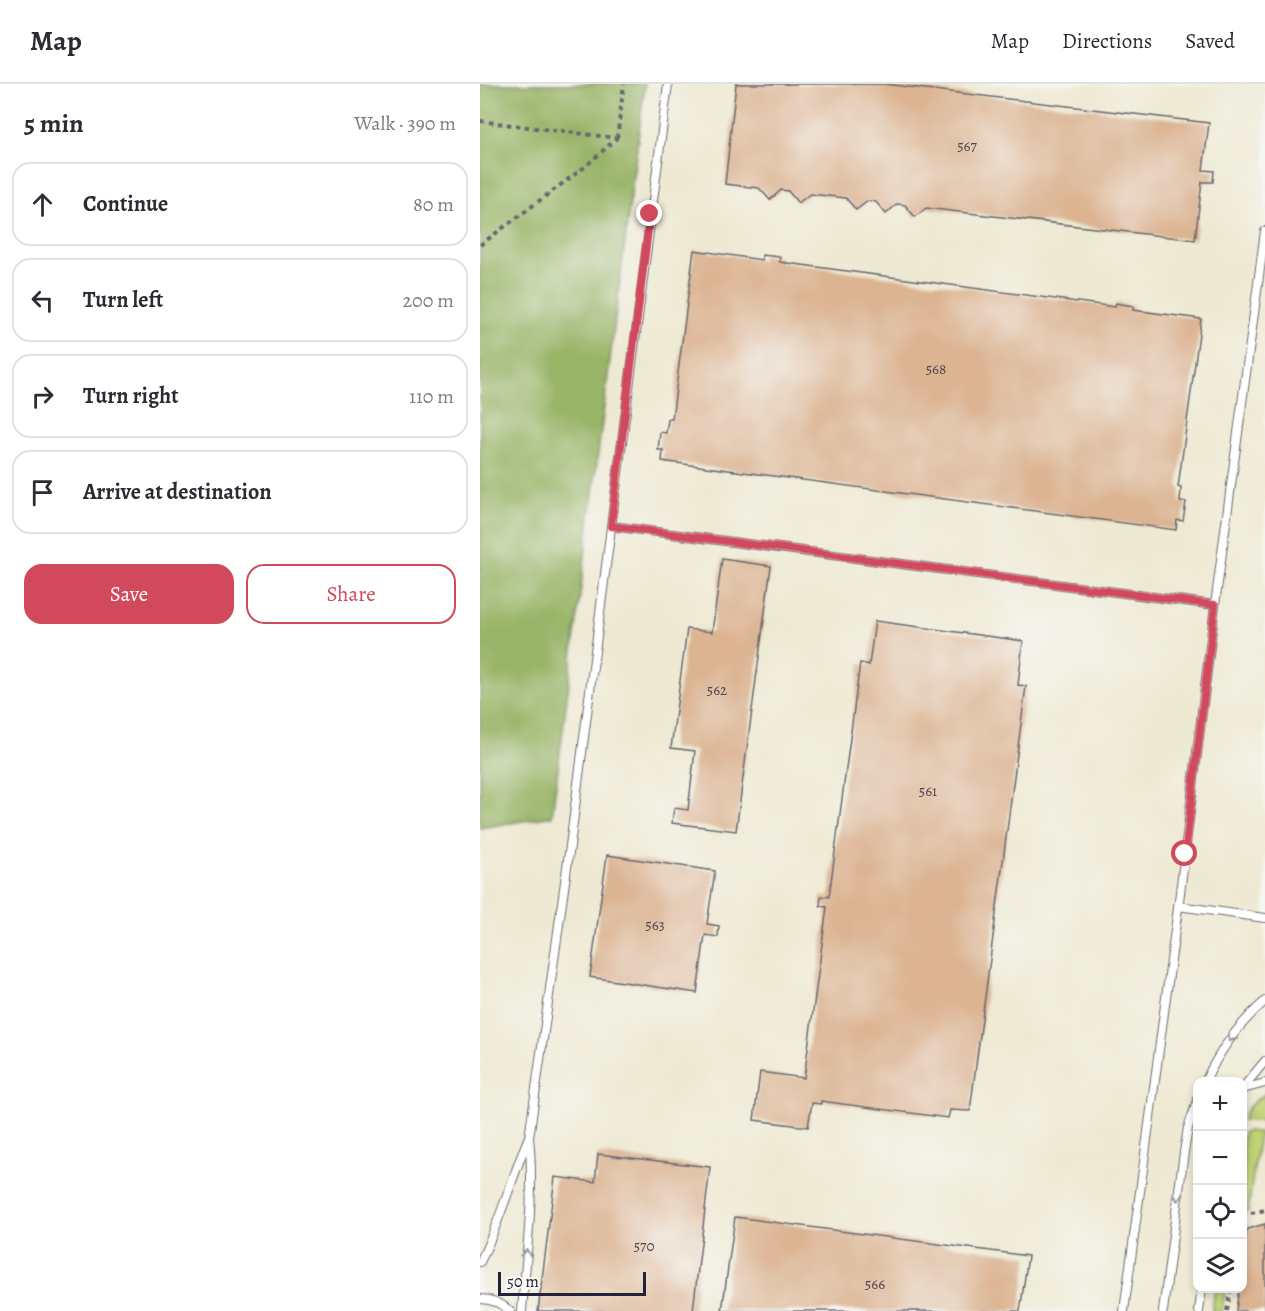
<!DOCTYPE html>
<meta charset="utf-8">
<style>
body{margin:0;font-family:Alegreya,serif;background:#f2f2f3;color:#2b2b33}
.controls{position:absolute;right:18px;bottom:18px;display:grid;overflow:hidden;border-radius:12px;box-shadow:0 3px 9px #0003}
.controls button{width:54px;height:54px;display:grid;place-items:center;padding:0;border:0;border-bottom:2px solid #e1e1e2;background:#fff;color:#2b2b33;font:30px sans-serif}
.scale{position:absolute;left:18px;bottom:15px;width:148px;box-sizing:border-box;padding-left:6px;border:3px solid #22223b;border-top:0;font-size:16px;line-height:21px;white-space:nowrap;color:#22223b;-webkit-text-stroke:4px #f6f6f2;paint-order:stroke}
.stop{position:absolute;width:18px;height:18px;margin:-14px;border:4px solid #d1495b;border-radius:50%;background:#fff}
.stop.end{background:#d1495b;border-color:#fff;box-shadow:0 2px 6px #0008}
.list{margin:0;padding:0;list-style:none}
h2{display:flex;justify-content:space-between;align-items:center;height:78px;margin:0;padding:0 24px;font-size:26px}
h2 small{font-size:20px;font-weight:400;color:#7c7c81}
.list li{display:grid;grid-template-columns:39px 1fr auto;gap:18px;align-items:center;box-sizing:border-box;height:84px;margin:0 12px 12px;padding:0 12px;border:2px solid #e1e1e2;border-radius:18px}
.list b{display:block;font-size:22px;white-space:nowrap}
.list em{font-size:20px;font-style:normal;color:#7c7c81}
.actions{display:flex;gap:12px;padding:18px 24px}
.actions a{flex:1;padding:14px 0;border:2px solid #d1495b;border-radius:18px;text-align:center;font-size:21px;color:#d1495b}
.actions .main{background:#d1495b;color:#fff}
.icon{flex:none;width:33px;height:33px;fill:none;stroke:currentColor;stroke-width:2;stroke-linecap:round;stroke-linejoin:round}
.map{position:relative;flex:none;width:785px;height:1227px;overflow:hidden}
header{display:flex;align-items:center;gap:36px;box-sizing:border-box;height:84px;padding:0 30px;background:#fff;border-bottom:2px solid #e1e1e2}
header strong{font-size:28px}
nav{display:flex;gap:33px;margin-inline-start:auto;font-size:21px}
main{display:flex}
aside{flex:1;background:#fff}
.map>svg:first-child{display:block}
.green{fill:#c0d275;stroke:#717a58;stroke-width:1.5}
.forest{fill:#98b466;stroke:#5d6b50;stroke-width:1.5}
.building{fill:#dcb492}
.lines{fill:none;stroke-linecap:round;stroke-linejoin:round}
.lane-casing{stroke:#696870;stroke-width:10}
.path{stroke:#696870;stroke-width:4;stroke-dasharray:4.5 4.5;stroke-linecap:butt}
.lane{stroke:#fff;stroke-width:8}
.oneway{stroke:#9c9ca7}
.route{stroke:#d1495b;stroke-width:8}
.labels{text-anchor:middle;dominant-baseline:central;stroke-width:6;stroke-linejoin:round;paint-order:stroke}
.number-label{font-size:15px;fill:#504651}
</style>
<header>
<strong>Map</strong>
<nav><a>Map</a><a>Directions</a><a>Saved</a></nav>
</header>
<main>
<aside>
<h2>5 min<small>Walk · 390 m</small></h2>
<ul class="list">
<li><svg class="icon" aria-label="ahead" viewBox="0 0 24 24"><path d="M12 20V5M6 11l6-6 6 6"/></svg><div><b>Continue</b></div><em>80 m</em></li>
<li><svg class="icon" aria-label="left" viewBox="0 0 24 24"><path d="M17 20v-9H6M10 6l-5 5 5 5"/></svg><div><b>Turn left</b></div><em>200 m</em></li>
<li><svg class="icon" aria-label="right" viewBox="0 0 24 24"><path d="M7 20v-9h11M14 6l5 5-5 5"/></svg><div><b>Turn right</b></div><em>110 m</em></li>
<li><svg class="icon" aria-label="arrive" viewBox="0 0 24 24"><path d="M6 21V4h12l-3 4 3 4H6"/></svg><div><b>Arrive at destination</b></div></li>
</ul>
<div class="actions"><a class="main">Save</a><a>Share</a></div>
</aside>
<div class="map">
<svg width="785" height="1227" viewBox="0 0 785 1227">
<rect width="100%" height="100%" fill="#f6f6f2"/>
<filter id="ink" filterUnits="userSpaceOnUse"><feTurbulence type="fractalNoise" baseFrequency=".0167" numOctaves="2"/><feDisplacementMap in="SourceGraphic" scale="12" xChannelSelector="R" yChannelSelector="G"/><feConvolveMatrix kernelMatrix="1 2 1 2 8 2 1 2 1" color-interpolation-filters="sRGB"/></filter>
<filter id="wash" filterUnits="userSpaceOnUse"><feTurbulence type="fractalNoise" baseFrequency=".008" numOctaves="4" result="noise"/><feDisplacementMap in="SourceGraphic" scale="24" xChannelSelector="R" yChannelSelector="G"/><feGaussianBlur stdDeviation="1.35" result="paint"/><feColorMatrix in="noise" values="0 0 0 0 0 0 0 0 0 0 0 0 0 0 0 0 0 1.4 0 .05"/><feComposite in="paint" operator="in"/></filter>
<g filter="url(#wash)">
<rect width="100%" height="100%" fill="#eee9d2"/>
<g class="green">
<path d="M785,1010v27l-22,-1c2,-12 12,-20 22,-26z"/>
<polygon points="767,1047 781,1049 778,1056 768,1127 763,1128 763,1049"/>
<polygon points="735,1205 745,1205 742,1227 732,1227"/>
</g>
<polygon class="forest" points="0,0 165,0 72,732 0,744"/>
<g id="blocks">
<g class="building">
<polygon points="256,0 404,0 729,39 723,86 734,87 733,98 722,98 715,156 446,124 435,133 425,121 417,120 406,130 396,118 388,117 376,126 366,114 330,110 318,119 308,107 301,106 290,116 279,104 245,100"/>
<polygon points="214,166 282,176 282,171 300,173 300,178 635,223 636,219 653,222 653,226 721,235 698,403 701,404 700,418 706,418 703,437 697,436 696,446 182,377 183,366 178,366 180,348 186,349 188,335 192,335"/>
<polygon points="242,475 291,482 256,747 192,739 194,724 208,726 215,667 191,664 207,545 232,548"/>
<polygon points="395,537 543,557 538,601 546,602 490,1027 470,1026 468,1034 341,1017 341,1020 332,1019 328,1043 274,1036 280,988 324,994 347,823 340,822 341,812 349,813 380,579 389,581"/>
<polygon points="127,771 235,787 227,840 239,842 238,853 225,851 217,909 110,893"/>
<polygon points="118,1070 230,1083 213,1227 58,1227 75,1093 115,1098"/>
<polygon points="255,1133 548,1172 540,1227 242,1227"/>
<polygon points="785,1140 785,1227 756,1227 759,1204 762,1204 762,1179 767,1145"/>
</g>
</g>
</g>
<g filter="url(#ink)">
<use href="#blocks" fill-opacity="0" stroke="#696870" stroke-width="1.5"/>
<g class="lines">
<g class="lane-casing">
<g id="lane">
<polyline points="131,442 735,521"/>
<polyline points="698,822 785,834"/>
<path d="M725,998c14,-31 35,-59 60,-81"/>
<polyline points="762,1005 785,977"/>
<polyline points="763,1005 785,999"/>
<path d="M0,1178c20,-40 31,-82 48,-123"/>
<path d="M0,1215c12,0 21,4 30,12"/>
<path d="M42,1227c4,-57 13,-116 7,-173l41,-292 98,-762"/>
<polyline points="644,1227 700,809 735,521 785,147"/>
<polyline points="683,1227 704,1068 708,1044 718,1015"/>
<polyline points="719,1227 722,1204"/>
</g>
</g>
<g class="path">
<polyline points="0,37 136,54"/>
<polyline points="137,54 144,0"/>
<polyline points="0,161 106,82 137,54"/>
<polyline points="762,1131 785,1126"/>
<polyline points="747,1227 751,1204"/>
</g>
<use href="#lane" class="lane"/>
</g>
<defs><path id="oneway-chevron" d="M-2-3.5L2.5 0L-2 3.5" fill="none" stroke-width="1.6" stroke-linecap="round" stroke-linejoin="round" transform="scale(1.5)"/></defs>
<g class="oneway">
<use href="#oneway-chevron" transform="translate(751 954) rotate(127)"/>
<use href="#oneway-chevron" transform="translate(698 1113) rotate(97)"/>
<use href="#oneway-chevron" transform="translate(46 1169) rotate(-86)"/>
</g>
</g>
<g class="lines" filter="url(#ink)">
<polyline class="route" points="170,130 131,442 735,521 705,770"/>
</g>
<g class="labels">
<g class="number-label">
<text x="487" y="62">567</text>
<text x="456" y="285">568</text>
<text x="237" y="606">562</text>
<text x="448" y="707">561</text>
<text x="175" y="841">563</text>
<text x="164" y="1162">570</text>
<text x="395" y="1200">566</text>
</g>
</g>
</svg>
<div class="controls">
<button>+</button>
<button>−</button>
<button><svg class="icon" aria-label="locate" viewBox="0 0 24 24"><circle cx="12" cy="12" r="6"/><path d="M12 2v4M12 18v4M2 12h4M18 12h4"/></svg></button>
<button><svg class="icon" aria-label="layers" viewBox="0 0 24 24"><path d="M12 4l9 5-9 5-9-5zM3 14l9 5 9-5"/></svg></button>
</div>
<div class="scale">50 m</div>
<div class="stop" style="left:705px;top:770px"></div>
<div class="stop end" style="left:170px;top:130px"></div>
</div>
</main>
